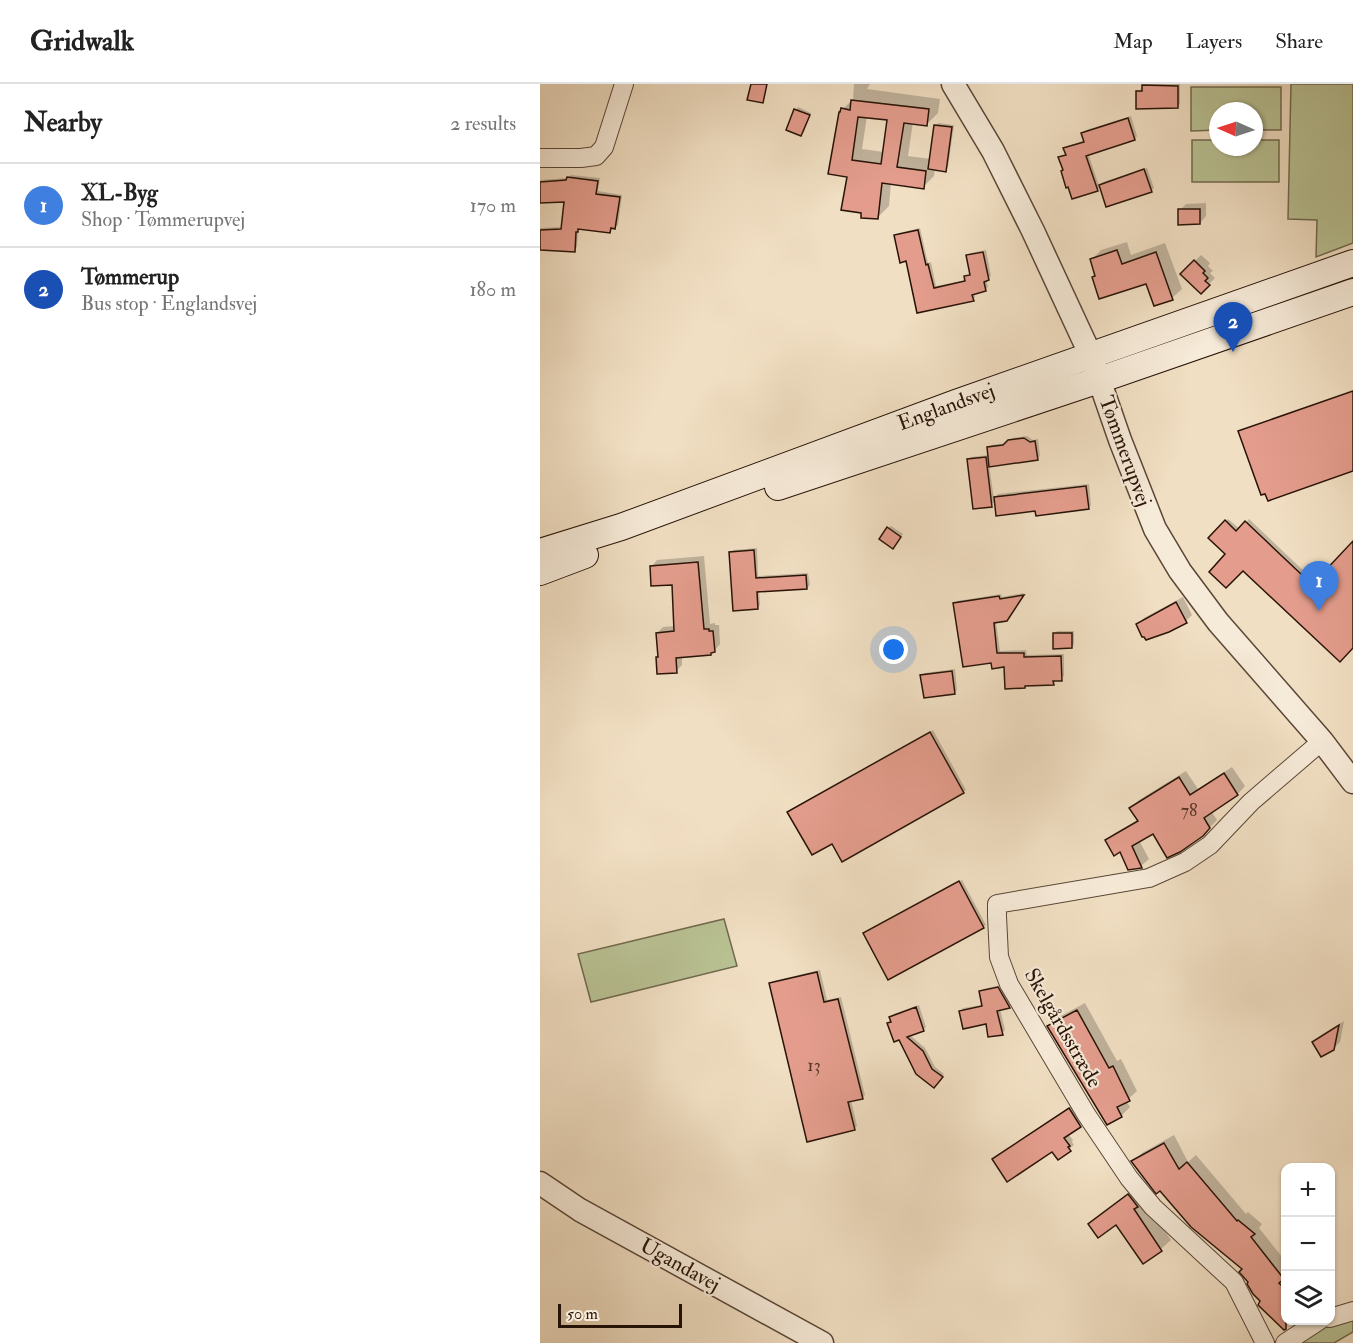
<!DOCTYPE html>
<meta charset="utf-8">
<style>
body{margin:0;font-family:"IM FELL Double Pica",serif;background:#f6f6f6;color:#222}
.controls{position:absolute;right:18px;bottom:18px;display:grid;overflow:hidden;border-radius:12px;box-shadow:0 2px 4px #0004}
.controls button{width:54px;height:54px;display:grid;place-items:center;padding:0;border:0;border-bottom:2px solid #e0e0e0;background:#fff;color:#222;font:30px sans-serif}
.compass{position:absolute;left:669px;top:18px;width:54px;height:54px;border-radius:50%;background:#fff;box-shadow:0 2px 4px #0004;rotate:273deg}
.scale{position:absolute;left:18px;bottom:15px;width:124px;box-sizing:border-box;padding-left:6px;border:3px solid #281307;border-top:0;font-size:16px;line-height:21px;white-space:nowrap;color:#281307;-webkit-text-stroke:4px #f6ead8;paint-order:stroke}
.you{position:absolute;left:354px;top:566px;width:21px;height:21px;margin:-15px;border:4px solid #fff;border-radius:50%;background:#1a73e8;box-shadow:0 0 0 9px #1a73e833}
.badge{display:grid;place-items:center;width:39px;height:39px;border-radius:50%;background:#b45309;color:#fff;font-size:20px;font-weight:700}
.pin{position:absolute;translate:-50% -50px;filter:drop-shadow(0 2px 3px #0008)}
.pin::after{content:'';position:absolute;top:32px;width:21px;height:18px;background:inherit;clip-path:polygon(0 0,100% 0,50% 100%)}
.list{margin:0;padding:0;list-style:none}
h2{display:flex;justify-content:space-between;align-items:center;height:78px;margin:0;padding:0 24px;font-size:26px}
h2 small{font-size:20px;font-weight:400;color:#767676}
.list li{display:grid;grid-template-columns:39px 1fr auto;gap:18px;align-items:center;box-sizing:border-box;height:84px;padding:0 24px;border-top:2px solid #e0e0e0}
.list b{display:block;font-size:22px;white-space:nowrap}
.list p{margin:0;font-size:20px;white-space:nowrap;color:#767676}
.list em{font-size:20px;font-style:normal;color:#767676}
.icon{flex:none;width:33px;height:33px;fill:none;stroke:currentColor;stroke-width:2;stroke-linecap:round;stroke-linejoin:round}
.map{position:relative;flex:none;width:813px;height:1259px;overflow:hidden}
header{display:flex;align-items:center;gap:36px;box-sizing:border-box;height:84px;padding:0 30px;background:#fff;border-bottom:2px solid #e0e0e0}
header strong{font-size:28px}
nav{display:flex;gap:33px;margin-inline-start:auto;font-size:21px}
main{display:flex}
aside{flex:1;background:#fff}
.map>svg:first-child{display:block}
.green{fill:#b9c294;stroke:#706a4e;stroke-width:1.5}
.shadow{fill:#0003;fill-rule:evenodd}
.building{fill:#e49d8d;stroke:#281307;stroke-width:1.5;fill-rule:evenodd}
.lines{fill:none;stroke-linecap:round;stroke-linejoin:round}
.minor-casing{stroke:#5a4636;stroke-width:20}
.tertiary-casing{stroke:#5a4636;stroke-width:25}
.secondary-casing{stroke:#281307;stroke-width:28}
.minor{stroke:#f6ead8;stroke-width:18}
.tertiary{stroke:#f6ead8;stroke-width:22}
.secondary{stroke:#f6ead8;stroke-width:26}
.labels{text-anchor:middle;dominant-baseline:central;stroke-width:4.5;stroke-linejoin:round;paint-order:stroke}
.number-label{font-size:18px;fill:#573628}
.street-label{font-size:21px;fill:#281307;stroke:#f6ead8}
</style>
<header>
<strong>Gridwalk</strong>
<nav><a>Map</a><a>Layers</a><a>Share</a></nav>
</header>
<main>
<aside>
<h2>Nearby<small>2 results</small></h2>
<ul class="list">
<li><span class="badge" style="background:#3f7fe0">1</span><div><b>XL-Byg</b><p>Shop · Tømmerupvej</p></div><em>170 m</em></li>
<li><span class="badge" style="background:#1a4fb4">2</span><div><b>Tømmerup</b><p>Bus stop · Englandsvej</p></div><em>180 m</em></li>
</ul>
</aside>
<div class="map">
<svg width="813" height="1259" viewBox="0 0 813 1259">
<rect width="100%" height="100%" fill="#f1dfc3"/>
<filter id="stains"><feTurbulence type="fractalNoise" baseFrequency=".00333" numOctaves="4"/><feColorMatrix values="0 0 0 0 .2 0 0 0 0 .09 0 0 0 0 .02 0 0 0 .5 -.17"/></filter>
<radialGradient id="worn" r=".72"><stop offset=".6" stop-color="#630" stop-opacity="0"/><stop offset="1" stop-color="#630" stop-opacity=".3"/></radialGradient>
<g class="green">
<polygon points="751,0 813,0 813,159 776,173 777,136 748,135"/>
<polygon points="651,3 741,3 741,46 714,46 714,27 678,27 678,46 651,47"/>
<polygon points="652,56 678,56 678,63 714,63 714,56 739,56 739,98 652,98"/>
<polygon points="184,835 197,882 51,918 38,870"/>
<polygon points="813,1234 813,1248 794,1259 758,1259 780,1245"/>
</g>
<g class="shadow">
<path d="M314,0h16l-3,5 73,10 -2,14 -11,11 -14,-2 -5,34 23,3 5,-34 2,-2 16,2 -6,42 -3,3 -10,-1 -1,7 -11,11 -32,-4 -2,23 -12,12 -28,-42 -6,-67 10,-10zM327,32l21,3 -4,33 -22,-3z"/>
<polygon points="605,0 640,0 640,20 637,23 598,8 601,5 603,5"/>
<polygon points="258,23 271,29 264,48 261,51 256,26"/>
<polygon points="591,32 597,52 595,55 548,69 559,102 563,98 607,84 614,104 611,107 561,102 557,106 524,85 520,74 527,70 525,65 528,62 545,56 543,49 546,46"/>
<polygon points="31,91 60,94 58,107 82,111 78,141 75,144 72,143 69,148 40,144 38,145 37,163 34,166 0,164 0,144 23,143 26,117 0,118 0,96 28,94"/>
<polygon points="666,119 666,132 660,139 640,126 646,120"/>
<polygon points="380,144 388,179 391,178 396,202 426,196 426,193 431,189 427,172 430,169 446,166 451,192 446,195 448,203 445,206 434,209 435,213 433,215 379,227 367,175 356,151 359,149"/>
<polygon points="587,158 591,171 625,159 642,205 632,214 607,198 554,193 556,190 552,175 561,166"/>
<polygon points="661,171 670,179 668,182 673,187 670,189 675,194 661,208 642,190"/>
<polygon points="813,306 813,386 726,408 700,348 703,345"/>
<polygon points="487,352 493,356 498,355 500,372 497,375 449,381 454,415 458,410 549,400 551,421 548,424 496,425 456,416 451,421 428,376 431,373 449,371 448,364 451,361 467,359 472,354"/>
<polygon points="688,435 700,445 709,435 766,489 776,479 786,488 813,459 813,562 688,470 670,454"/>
<polygon points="351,442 363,450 356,460 348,444"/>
<polygon points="217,464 218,492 268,489 270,501 267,504 219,507 220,521 218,524 190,469 193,466"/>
<polygon points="164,472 170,540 175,539 175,541 179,541 180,560 174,567 142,572 142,581 136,587 117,573 119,572 117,549 123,543 136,542 134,499 111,483 117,476"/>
<polygon points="484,509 469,533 456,538 460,567 486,566 487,571 524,570 524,592 513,599 487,600 484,603 466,581 452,577 414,520 417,517 461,510 462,513"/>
<polygon points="643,513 652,531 646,537 598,541 604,534"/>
<polygon points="517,547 534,547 534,560 532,563 514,550"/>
<polygon points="415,585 417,606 415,608 382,592 385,589"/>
<polygon points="393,646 426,706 423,708 293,758 252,725"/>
<polygon points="692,683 705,702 698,710 671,727 677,736 662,751 613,748 599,756 609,775 601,782 589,784 580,766 567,756 575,749 599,735 591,724 599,716 646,687 658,705"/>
<polygon points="422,796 446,841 443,843 325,849 328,846"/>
<polygon points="280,886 287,916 301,913 325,1011 322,1014 311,1016 317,1042 314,1045 231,900 233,897"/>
<polygon points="461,901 472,920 469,923 460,925 465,946 462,949 447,939 421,927 423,924 443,921 440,908 443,905"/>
<polygon points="545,919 577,977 581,975 597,1007 586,1017 590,1023 581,1032 567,1039 509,943 517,934"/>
<polygon points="379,921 386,943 384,945 370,951 385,964 395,983 404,990 396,1000 349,940 354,930"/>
<polygon points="804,937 800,958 793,965 774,958 780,952"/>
<polygon points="534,1020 544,1037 528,1050 533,1056 532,1058 534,1061 518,1074 512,1066 458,1071"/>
<polygon points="634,1051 648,1078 656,1071 706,1130 708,1128 722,1140 719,1144 746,1178 746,1236 751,1236 743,1244 722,1217 704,1185 593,1078 602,1069"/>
<polygon points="598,1102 603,1115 631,1156 621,1165 604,1178 577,1139 550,1140 560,1130"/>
</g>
<g class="building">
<polygon points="211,0 227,0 223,19 207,16"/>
<polygon points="602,1 638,2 638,24 596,25 596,7 602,7"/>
<path d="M311,16l78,9 -2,17 -23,-3 -7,44 29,4 -2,18 -42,-6 -4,36 -17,-1v-5l-20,-3 6,-33 -19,-3 11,-62h1l1,-4 9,2zM318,33l29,3 -6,44 -29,-4z"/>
<polygon points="254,25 270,31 261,52 246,46"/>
<polygon points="588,34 595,56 546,72 558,107 532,115 528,103 526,104 521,87 523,86 518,73 526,71 523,64 544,58 541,49"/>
<polygon points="394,41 412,43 406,88 388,85"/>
<polygon points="604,85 612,108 566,123 559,101"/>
<polygon points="27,93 58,97 56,110 80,113 75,145 71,144 70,149 38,145 38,148 36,148 35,168 0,166 0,146 21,145 24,118 0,119 0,98 26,96"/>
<polygon points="638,125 660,125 660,140 638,141"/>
<polygon points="378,146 386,181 388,180 394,204 425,197 424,192 430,191 426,171 443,168 449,196 444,198 446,207 432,211 434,217 377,229 366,177 360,179 354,151"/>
<polygon points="577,166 582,180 616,168 633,216 614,222 606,200 559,215 552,193 555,192 550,175"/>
<polygon points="654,176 665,187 663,189 668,194 665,197 670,201 661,210 640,190"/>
<polygon points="813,307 813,387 728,417 725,410 721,411 698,347"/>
<polygon points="484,354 490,358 495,357 498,376 449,383 447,363 463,361 468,356"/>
<polygon points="446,373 452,423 433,425 427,375"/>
<polygon points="546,402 549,425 496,432 495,427 456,432 454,413"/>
<polygon points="685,436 696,447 705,437 762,491 772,480 782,490 813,457 813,564 800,578 703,487 686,504 669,488 685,470 668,454"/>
<polygon points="347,443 361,453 353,465 339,455"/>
<polygon points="214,466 216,494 266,491 267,505 217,508 218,525 193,527 189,468"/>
<polygon points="158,478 164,545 169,545 169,547 173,547 175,568 171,569 171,571 136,574 137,589 117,590 116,573 118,573 116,549 134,547 132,501 111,502 110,482"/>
<polygon points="484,511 467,537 454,539 457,569 484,569 484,573 521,572 522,597 513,597 514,601 485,602 485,604 465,605 464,583 452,585 451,579 423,583 413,519 459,512 460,515"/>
<polygon points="636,518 647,539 629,548 606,556 604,553 602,553 596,540"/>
<polygon points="513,549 532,549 532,564 513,565"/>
<polygon points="412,587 415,610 384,614 380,591"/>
<polygon points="390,648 424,709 302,778 292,760 272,771 247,728"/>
<polygon points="684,689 698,711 664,734 670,744 663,752 640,768 627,774 613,750 592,762 602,784 588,786 580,768 574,772 565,756 598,737 589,724 639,693 650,711"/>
<polygon points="419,797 444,844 348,896 323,849"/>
<polygon points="277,888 284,918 298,915 323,1015 308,1018 315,1046 267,1058 229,899"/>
<polygon points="458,903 470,924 457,927 463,951 448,953 446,940 423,945 419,927 442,922 439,907"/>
<polygon points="376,923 384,947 367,953 383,967 392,985 403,993 394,1004 376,990 359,956 354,958 347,939 351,938 349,933"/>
<polygon points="537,926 569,984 573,982 590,1017 577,1023 582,1033 567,1041 507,942"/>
<polygon points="799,941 794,966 781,973 772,958"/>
<polygon points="529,1024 541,1043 524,1054 530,1062 528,1063 531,1067 518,1076 512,1068 467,1098 452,1075"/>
<polygon points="624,1059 639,1085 647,1078 697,1137 698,1136 715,1150 711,1153 744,1195 739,1199 746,1206 746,1245 744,1246 718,1221 720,1217 713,1210 707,1200 708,1198 699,1188 702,1185 651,1143 620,1107 616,1110 591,1077"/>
<polygon points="588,1110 598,1123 594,1125 622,1167 603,1180 576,1141 558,1154 548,1140"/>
</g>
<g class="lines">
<g class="minor-casing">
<g id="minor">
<polyline points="0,74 41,74 56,72 64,63 84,0"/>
<polyline points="790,1234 813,1227"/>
<polyline points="725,1259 694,1198 613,1123 589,1094 546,1030 469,900 459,873 457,832 457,820 609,794 645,778 670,761 711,718 782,657"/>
<polyline points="745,1259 780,1236"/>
</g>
</g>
<g class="tertiary-casing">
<g id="tertiary">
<polyline points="413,0 453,67 493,147 551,272 580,356 615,445 640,487 678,538 782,657 813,698"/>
<polyline points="0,1099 40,1126 282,1259"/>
</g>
</g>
<g class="secondary-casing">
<g id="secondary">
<polyline points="238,403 559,296 813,208"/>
<polyline points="0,468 81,443 416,319 813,179"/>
<polyline points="0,488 45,471"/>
</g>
</g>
<use href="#minor" class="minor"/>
<use href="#tertiary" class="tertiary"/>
<use href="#secondary" class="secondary"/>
</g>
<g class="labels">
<g class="number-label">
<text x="649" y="726">78</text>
<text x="274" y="981">13</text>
</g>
<g class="street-label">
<text transform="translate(406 323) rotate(-20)">Englandsvej</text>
<text transform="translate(585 367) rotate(70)">Tømmerupvej</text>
<text transform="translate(523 944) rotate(60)">Skelgårdsstræde</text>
<text transform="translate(140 1181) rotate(29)">Ugandavej</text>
</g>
</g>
<rect width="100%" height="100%" filter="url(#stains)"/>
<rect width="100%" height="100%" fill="url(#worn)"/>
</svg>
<div class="controls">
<button>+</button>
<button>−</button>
<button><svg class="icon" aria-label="layers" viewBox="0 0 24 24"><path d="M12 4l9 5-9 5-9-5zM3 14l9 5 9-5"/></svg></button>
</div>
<svg class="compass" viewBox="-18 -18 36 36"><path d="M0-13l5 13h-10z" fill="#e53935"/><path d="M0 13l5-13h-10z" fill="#767676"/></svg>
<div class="scale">50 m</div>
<div class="you"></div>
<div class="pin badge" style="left:779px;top:527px;background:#3f7fe0">1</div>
<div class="pin badge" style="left:693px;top:268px;background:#1a4fb4">2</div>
</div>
</main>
